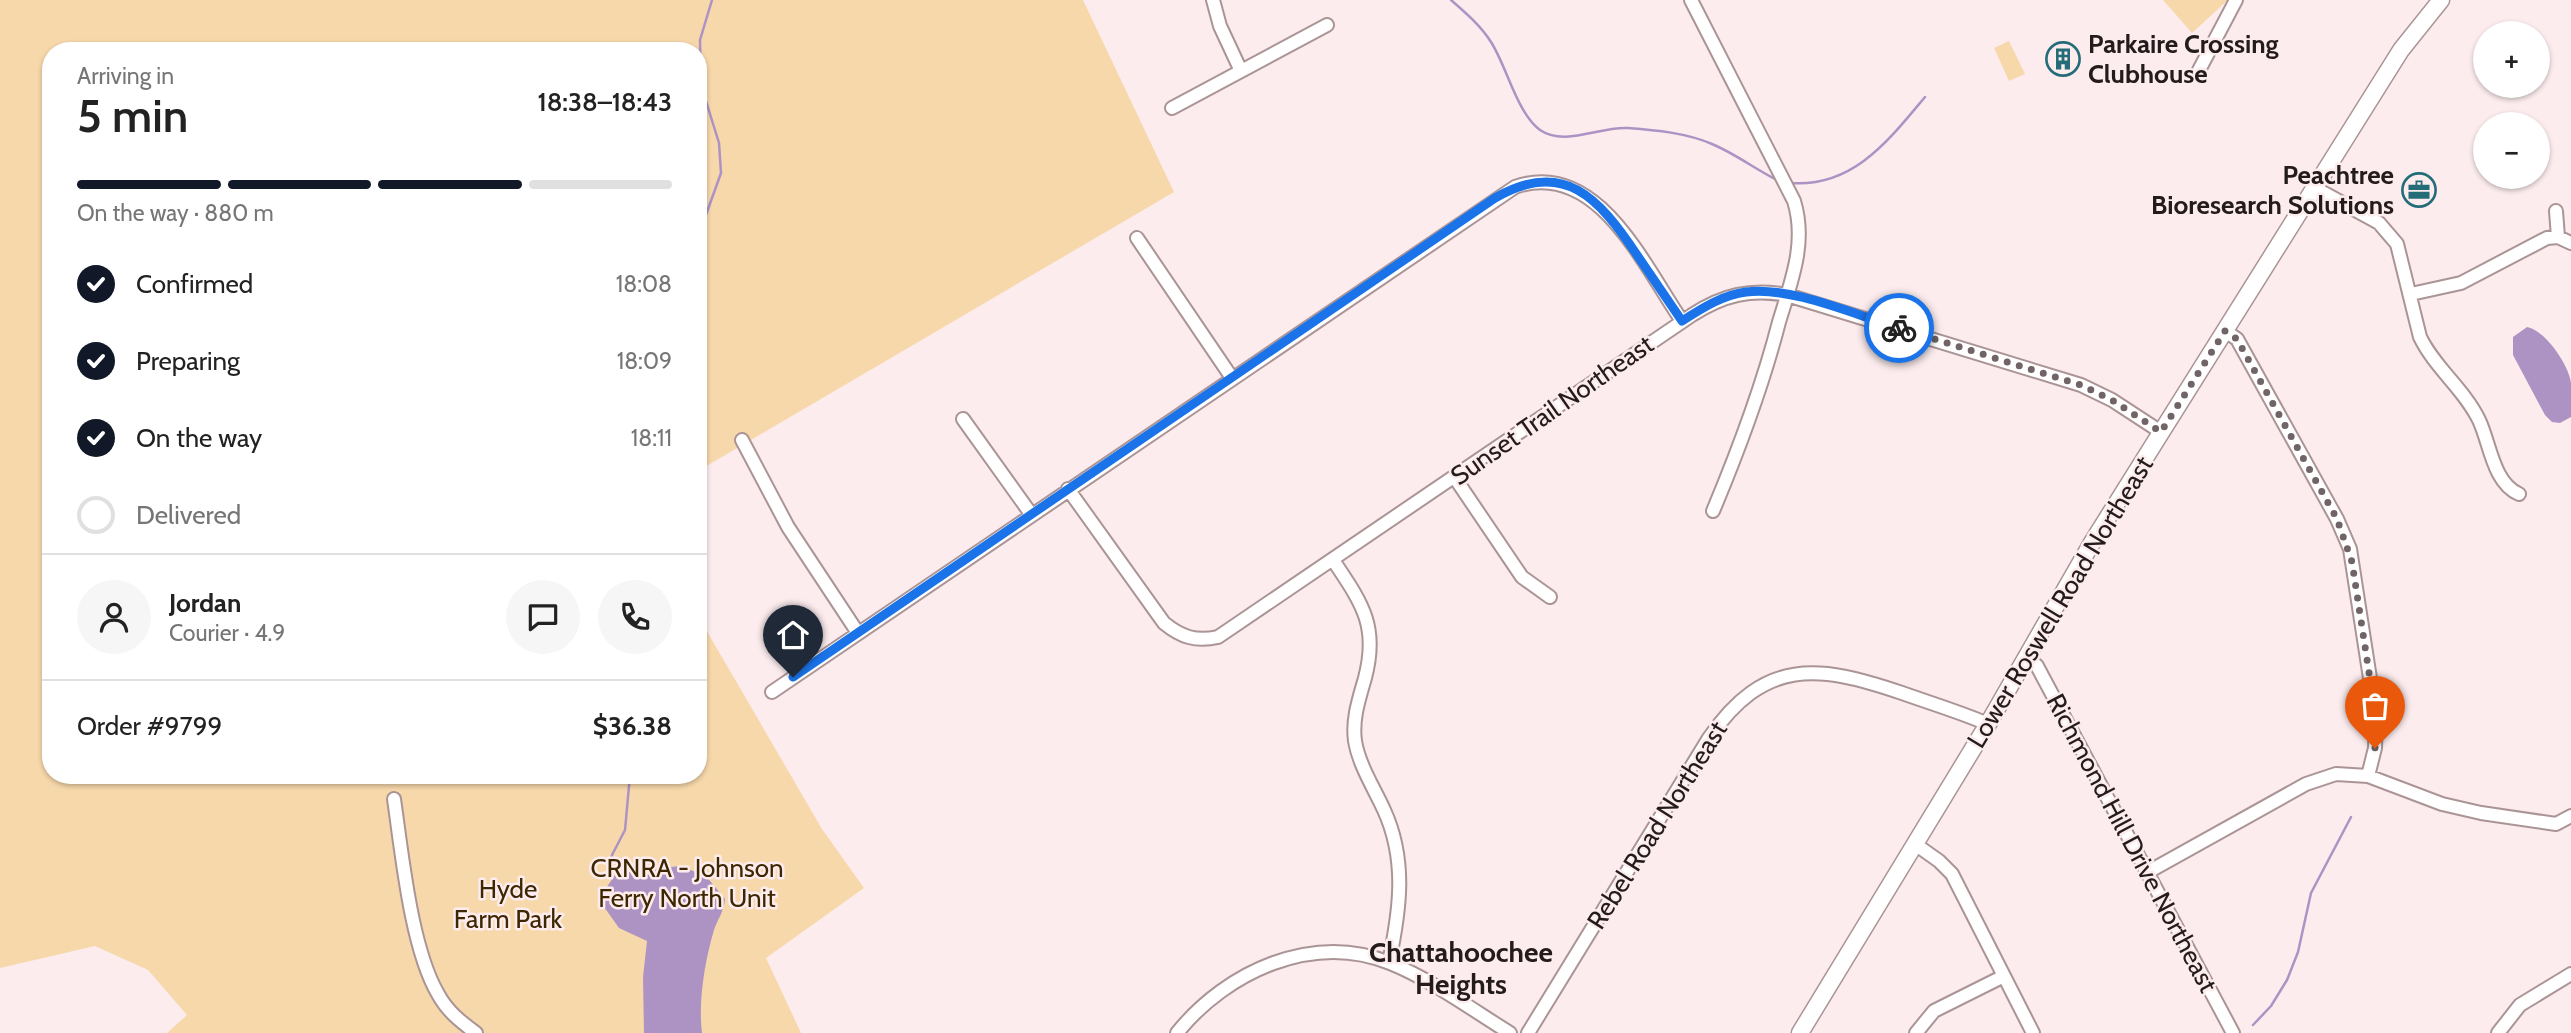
<!DOCTYPE html>
<meta charset="utf-8">
<style>
:root{--surface:#fff;--page:#f6f6f6;--text:#222;--muted:#767676;--line:#e0e0e0;--accent:#111827}
body{margin:0;font-family:Cabin,sans-serif;background:var(--page);color:var(--text);height:100vh;display:flex;flex-direction:column;font-size:26px;white-space:nowrap}
*{box-sizing:border-box;margin:0}
p{font-size:23px;color:var(--muted)}
.icon{flex:none;width:38px;height:38px;fill:none;stroke:currentColor;stroke-width:2;stroke-linecap:round;stroke-linejoin:round}
.map{position:relative;flex:1;overflow:hidden}
.details{position:absolute;left:42px;top:42px;width:665px;height:742px;display:flex;flex-direction:column;background:var(--surface);border-radius:28px;box-shadow:0 2px 5px #0004}
.details>*{flex:none}
.controls{position:absolute;left:2473px;top:21px;display:grid;gap:14px}
.controls a{display:grid;place-items:center;width:77px;height:77px;border-radius:50%;background:var(--surface);box-shadow:0 2px 5px #0004;font-size:35px}
.pin{position:absolute;display:grid;place-items:center;width:60px;height:60px;color:#fff;margin:-72px -30px;border-radius:50% 50% 50% 0;rotate:-45deg;box-shadow:0 0 7px #0007}
.pin .icon{rotate:45deg}
.courier{position:absolute;display:grid;place-items:center;width:70px;height:70px;margin:-35px;border:5px solid #1a73e8;border-radius:50%;background:#fff;color:#222;box-shadow:0 2px 9px #0007}
.overview em{font-style:normal;font-weight:600}
.overview div{display:flex;flex-direction:column-reverse}
.overview{display:flex;align-items:center;justify-content:space-between;height:119px;padding:0 35px}
h1{font-size:46px;font-weight:600;line-height:52px}
.bar{display:grid;grid-template-columns:repeat(4,1fr);gap:10px 7px;align-content:center;height:84px;padding:0 35px}
.bar i{height:9px;border-radius:5px;background:var(--line)}
.bar .current{background:var(--accent)}
.bar p{grid-column:span 4}
.line{display:flex;align-items:center;gap:18px;padding:0 35px;border-top:2px solid var(--line)}
.line div{flex:1}
.round{display:grid;place-items:center;flex:none;width:74px;height:74px;border-radius:37px;background:var(--page)}
ol{padding:0 35px;list-style:none}
li{display:flex;align-items:center;gap:21px;height:77px}
li p{margin-inline-start:auto}
li .icon{padding:7px;border-radius:50%;background:var(--accent);color:#fff;stroke-width:4}
li:last-child{color:var(--muted)}
li i{width:38px;height:38px;border:4px solid var(--line);border-radius:50%}
.map>svg:first-child{display:block}
</style>
<div class="map">
<svg width="2571" height="1033" viewBox="0 0 2571 1033">
<rect width="100%" height="100%" fill="#fcecee"/>
<!-- green -->
<path fill="#f7d8ab" d="M0,0H1083L1174,192L698,471V51H51V775H698V616L822,829L864,888L766,958L801,1033H167L187,1015L148,970L95,946L0,968Z
M2163,0H2228L2192,33Z
M2009,41L2025,74L2009,81L1994,48Z"/>
<!-- water -->
<path fill="#ad93c4" d="M2527,327C2545,330 2569,365 2571,383C2571,394 2571,406 2571,417L2560,423L2552,422L2545,415L2513,355V337Z
M680,866L706,876L725,899C724,912 718,918 714,930C705,960 698,1001 702,1033H644L643,977L647,941L619,928L602,904L607,887L616,873Z"/>
<g fill="none" stroke-linecap="round" stroke-linejoin="round">
<!-- stream -->
<path stroke="#ad93c4" stroke-width="2.5" d="M1451,0C1466,13 1481,26 1491,42C1507,67 1517,113 1540,130C1565,147 1600,126 1628,128C1655,130 1687,133 1712,144C1734,153 1755,169 1777,180
M1790,183C1853,188 1889,140 1925,97
M698,237L721,173L719,143L701,85L700,40L712,0
M616,873L611,865L612,855L625,830L630,775
M2253,1025L2271,1006L2287,980L2298,952L2311,893L2351,817"/>
<!-- minor casing -->
<g stroke="#ab9495" stroke-width="16">
<path id="minor" d="M1213,0L1220,26L1241,71
M1691,0L1794,201C1807,243 1791,282 1779,322C1762,388 1739,449 1713,511
M2197,74L2236,0
M1172,108L1327,25
M2315,188L2379,223L2397,244L2420,337C2435,368 2464,389 2479,420C2490,443 2493,483 2519,494
M2556,211L2558,237
M1137,238L1232,378
M2411,294L2461,283L2547,238L2558,237L2571,243
M2225,331L2237,339L2337,519L2350,549L2376,717L2375,748L2368,776
M963,419L1031,514
M742,440L788,527L858,633
M1455,478L1522,577L1550,597
M1068,489L1164,623C1181,637 1196,642 1218,637L1692,315C1723,295 1751,288 1787,295L2081,385L2112,400L2161,432
M1333,560C1361,602 1379,625 1365,678C1359,699 1352,719 1355,741C1359,765 1374,788 1384,810C1407,860 1400,910 1389,962
M2026,656L2037,666L2233,1033
M772,692L1515,187C1597,158 1644,266 1682,321
M394,799C402,854 411,948 438,994C447,1011 461,1022 476,1033
M1915,844L1939,861L1952,874L2033,1033
M2148,872L2306,784L2336,774L2368,776L2442,804L2481,813L2556,824L2571,816
M1177,1033C1227,971 1313,932 1390,963C1432,980 1471,1009 1510,1033
M1528,1033L1709,738C1764,658 1818,664 1902,693C1930,703 1960,712 1988,724
M1916,1033L1934,1011L2004,976
M2498,1033L2520,1005L2571,974"/>
</g>
<!-- tertiary casing -->
<g stroke="#ab9495" stroke-width="19">
<path id="tertiary" d="M1800,1033L1988,724L2093,541L2401,50L2441,0"/>
</g>
<!-- minor -->
<use href="#minor" stroke="#fff" stroke-width="12"/>
<!-- tertiary -->
<use href="#tertiary" stroke="#fff" stroke-width="16"/>
</g>
<g fill="none" stroke-linecap="round" stroke-linejoin="round">
<!-- done -->
<path stroke="#706466" stroke-width="7" stroke-dasharray="0 12.6" d="M1899,328L2081,385L2112,400L2161,432L2225,331L2237,339L2337,519L2352,562L2376,718L2375,748"/>
<!-- route -->
<path stroke="#1a73e8" stroke-width="9" d="M793,677L1495,198C1564,158 1599,198 1637,255C1652,277 1667,299 1682,321C1701,309 1722,295 1746,292C1791,286 1855,315 1899,328"/>
</g>
<!-- icons -->
<defs>
<g id="building-ring" transform="scale(1.75)"><circle r="9.5" fill="#fcecee" stroke="#256c79" stroke-width="1.5"/><path d="M-4-6H4V6H1V3H-1V6H-4ZM-2.5-4.3h1.7v1.8h-1.7ZM.8-4.3h1.7v1.8H.8ZM-2.5-1h1.7V.8h-1.7ZM.8-1h1.7V.8H.8Z" fill="#256c79"/></g>
<g id="office-ring" transform="scale(1.75)"><circle r="9.5" fill="#fcecee" stroke="#256c79" stroke-width="1.5"/><path d="M-6-3h4V-5.5h4V-3h4V5H-6ZM-1-4.5V-3h2v-1.5ZM-6 0V1H6V0Z" fill="#256c79"/></g>
</defs>
<g fill-rule="evenodd">
<use href="#building-ring" x="2063" y="59"/>
<use href="#office-ring" x="2419" y="190"/>
</g>
<g text-anchor="middle" dominant-baseline="central" stroke-width="5" stroke-linejoin="round" paint-order="stroke">
<!-- poi labels -->
<g font-size="26" font-weight="bold" fill="#241b1c" stroke="#fcecee" text-anchor="start">
<text x="2088" y="44">Parkaire Crossing<tspan x="2088" dy="30">Clubhouse</tspan></text>
<text x="2394" y="175" text-anchor="end">Peachtree<tspan x="2394" dy="30">Bioresearch Solutions</tspan></text>
</g>
<!-- street labels -->
<g font-size="26" fill="#241b1c" stroke="#fcecee">
<text transform="translate(1552 410) rotate(-35)">Sunset Trail Northeast</text>
<text transform="translate(2060 602) rotate(-59)">Lower Roswell Road Northeast</text>
<text transform="translate(1657 825) rotate(-58)">Rebel Road Northeast</text>
<text transform="translate(2132 843) rotate(62)">Richmond Hill Drive Northeast</text>
</g>
<!-- park labels -->
<g font-size="26" fill="#3e2700" stroke="#fcecee">
<text x="687" y="868">CRNRA - Johnson<tspan x="687" dy="30">Ferry North Unit</tspan></text>
<text x="508" y="889">Hyde<tspan x="508" dy="30">Farm Park</tspan></text>
</g>
<!-- neighbourhood labels -->
<g font-size="28" font-weight="bold" fill="#241b1c" stroke="#fcecee">
<text x="1461" y="952">Chattahoochee<tspan x="1461" dy="32">Heights</tspan></text>
</g>
</g>
</svg>
<div class="controls">
<a>+</a>
<a>−</a>
</div>
<div class="pin" style="left:2375px;top:748px;background:#ea580c"><svg class="icon" aria-label="bag" viewBox="0 0 24 24"><path d="M5 8h14l-1 12H6zM9 8a3 3 0 0 1 6 0"/></svg></div>
<div class="pin" style="left:793px;top:677px;background:#1f2937"><svg class="icon" aria-label="home" viewBox="0 0 24 24"><path d="M3 11l9-7 9 7M6 9v11h12V9"/></svg></div>
<div class="courier" style="left:1899px;top:328px"><svg class="icon" aria-label="bike" viewBox="0 0 24 24"><circle cx="6" cy="16" r="4"/><circle cx="18" cy="16" r="4"/><path d="M6 16l4-8h5l3 8M10 8l3 8H6M13 5h3"/></svg></div>
<section class="details">
<div class="overview"><div><h1>5 min</h1><p>Arriving in</p></div><em>18:38–18:43</em></div>
<div class="bar"><i class="current"></i><i class="current"></i><i class="current"></i><i></i><p>On the way · 880 m</p></div>
<ol>
<li><svg class="icon" aria-label="check" viewBox="0 0 24 24"><path d="M5 12l5 5 9-10"/></svg>Confirmed<p>18:08</p></li>
<li><svg class="icon" aria-label="check" viewBox="0 0 24 24"><path d="M5 12l5 5 9-10"/></svg>Preparing<p>18:09</p></li>
<li><svg class="icon" aria-label="check" viewBox="0 0 24 24"><path d="M5 12l5 5 9-10"/></svg>On the way<p>18:11</p></li>
<li><i></i>Delivered</li>
</ol>
<div class="line" style="height:126px"><a class="round"><svg class="icon" aria-label="person" viewBox="0 0 24 24"><circle cx="12" cy="8" r="4"/><path d="M4 21q1-7 8-7t8 7"/></svg></a><div><b>Jordan</b><p>Courier · 4.9</p></div><a class="round"><svg class="icon" aria-label="chat" viewBox="0 0 24 24"><path d="M4 5h16v11H9l-5 4z"/></svg></a><a class="round"><svg class="icon" aria-label="phone" viewBox="0 0 24 24"><path d="M5 4h4l2 5-3 2q2 4 5 5l2-3 5 2v4C11 20 4 13 5 4z"/></svg></a></div>
<div class="line" style="height:91px"><div>Order #9799</div><b>$36.38</b></div>
</section>
</div>
